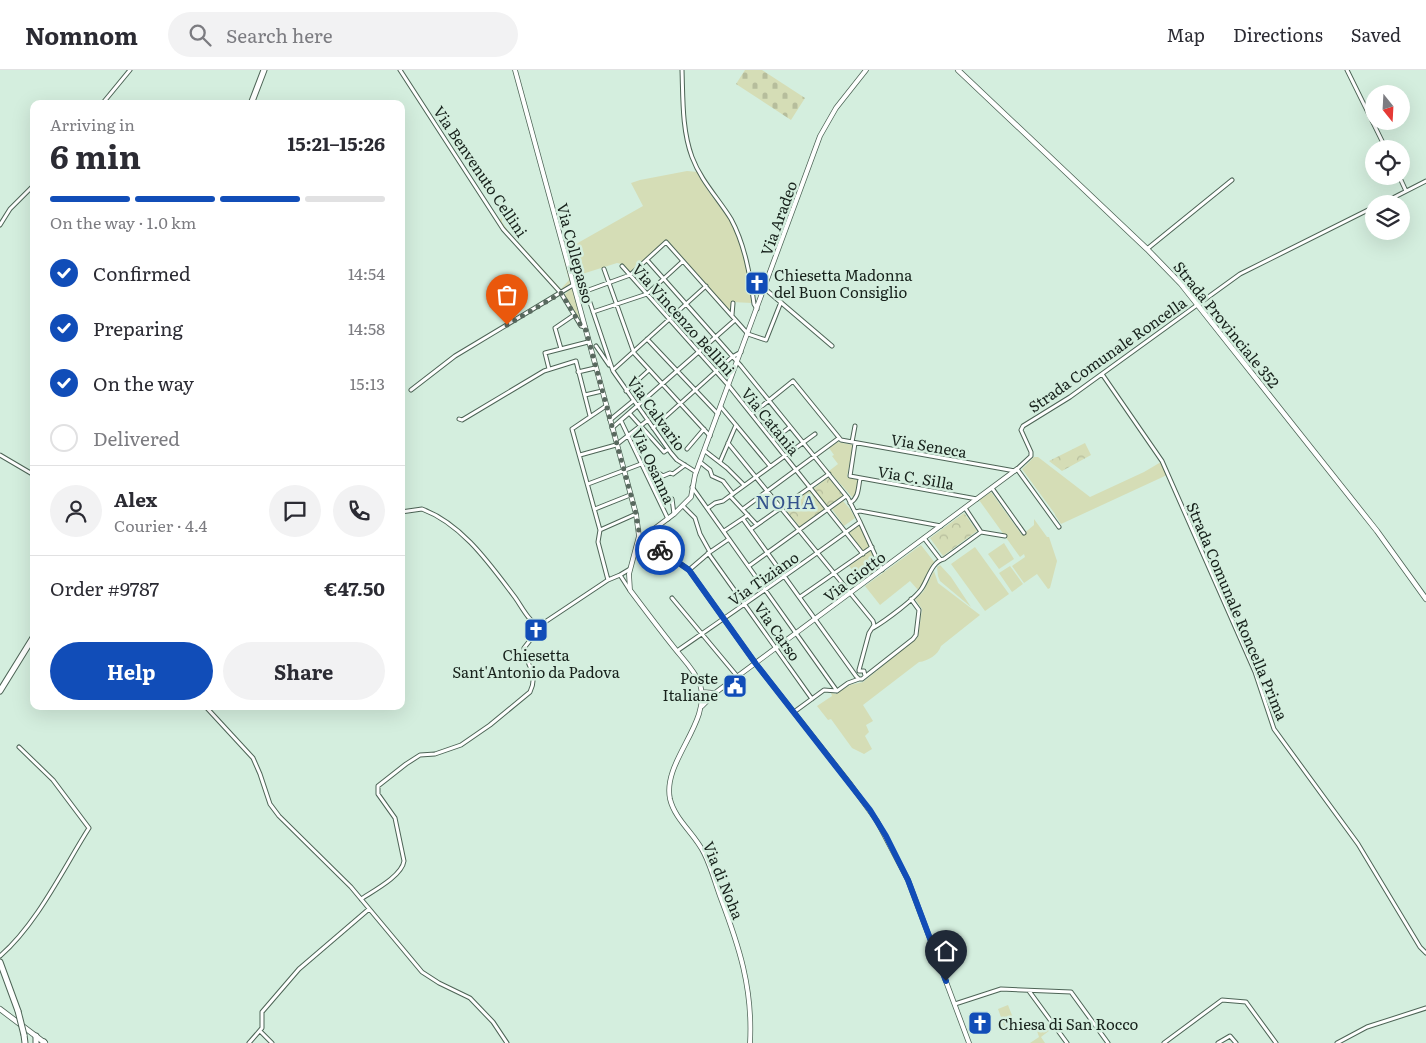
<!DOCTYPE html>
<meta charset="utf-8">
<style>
:root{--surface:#fff;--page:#f2f2f3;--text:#2b2b33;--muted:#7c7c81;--line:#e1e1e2;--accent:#114db8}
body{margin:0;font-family:Literata,serif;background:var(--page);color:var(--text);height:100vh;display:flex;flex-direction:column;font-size:19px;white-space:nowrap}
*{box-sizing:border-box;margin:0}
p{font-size:16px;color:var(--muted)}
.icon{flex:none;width:28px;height:28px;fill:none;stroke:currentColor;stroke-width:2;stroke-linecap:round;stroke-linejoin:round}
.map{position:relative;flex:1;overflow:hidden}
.drawer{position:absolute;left:30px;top:30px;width:375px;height:610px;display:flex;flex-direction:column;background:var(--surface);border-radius:10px;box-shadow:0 5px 20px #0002}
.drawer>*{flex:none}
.needle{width:32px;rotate:162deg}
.buttons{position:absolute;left:1365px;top:15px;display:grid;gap:10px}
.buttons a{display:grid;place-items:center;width:45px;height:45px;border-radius:50%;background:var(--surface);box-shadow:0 5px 20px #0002;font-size:25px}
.pin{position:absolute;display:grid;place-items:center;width:42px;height:42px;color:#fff;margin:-51px -21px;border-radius:50% 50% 50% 0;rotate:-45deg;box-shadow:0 0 5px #0007}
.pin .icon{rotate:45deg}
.courier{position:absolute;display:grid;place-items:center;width:50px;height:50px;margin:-25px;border:4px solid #114db8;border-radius:50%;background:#fff;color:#222;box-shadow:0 1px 6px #0007}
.head em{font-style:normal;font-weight:700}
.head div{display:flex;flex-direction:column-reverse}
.head{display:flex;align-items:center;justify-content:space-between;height:85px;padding:0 20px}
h1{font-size:32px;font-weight:700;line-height:38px}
.bar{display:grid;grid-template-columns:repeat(4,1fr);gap:8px 5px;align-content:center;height:60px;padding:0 20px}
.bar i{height:6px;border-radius:4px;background:var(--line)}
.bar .selected{background:var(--accent)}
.bar p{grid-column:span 4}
.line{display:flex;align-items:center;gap:12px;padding:0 20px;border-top:1px solid var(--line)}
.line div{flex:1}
.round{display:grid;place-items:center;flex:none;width:52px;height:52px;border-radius:26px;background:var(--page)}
ol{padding:0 20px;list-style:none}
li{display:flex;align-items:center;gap:15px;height:55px}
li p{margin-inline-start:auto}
li .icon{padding:5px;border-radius:50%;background:var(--accent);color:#fff;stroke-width:4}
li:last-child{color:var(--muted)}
li i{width:28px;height:28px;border:2px solid var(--line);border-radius:50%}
.primary-button{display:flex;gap:10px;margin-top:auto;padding:10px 20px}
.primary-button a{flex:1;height:58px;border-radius:30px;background:var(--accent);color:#fff;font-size:20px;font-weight:700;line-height:58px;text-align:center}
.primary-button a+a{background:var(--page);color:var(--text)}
header{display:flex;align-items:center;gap:30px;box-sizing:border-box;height:70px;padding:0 25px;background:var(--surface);border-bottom:1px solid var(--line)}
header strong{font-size:24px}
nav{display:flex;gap:28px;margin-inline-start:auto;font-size:18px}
.search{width:350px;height:45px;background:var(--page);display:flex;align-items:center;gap:12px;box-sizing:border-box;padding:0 18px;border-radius:28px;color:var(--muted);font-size:19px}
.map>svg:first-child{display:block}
</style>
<header>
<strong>Nomnom</strong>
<div class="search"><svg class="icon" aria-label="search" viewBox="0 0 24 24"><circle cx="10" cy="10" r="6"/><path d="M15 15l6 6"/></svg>Search here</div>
<nav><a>Map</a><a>Directions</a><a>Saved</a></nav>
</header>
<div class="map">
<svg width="1426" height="973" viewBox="0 0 1426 973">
<defs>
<pattern id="cemetery-stones" width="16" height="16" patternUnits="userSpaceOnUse" patternTransform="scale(1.25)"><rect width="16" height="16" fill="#d5ddb6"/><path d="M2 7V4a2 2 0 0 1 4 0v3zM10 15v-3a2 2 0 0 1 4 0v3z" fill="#b6bd9c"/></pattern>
<pattern id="park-crowns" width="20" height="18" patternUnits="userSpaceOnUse" patternTransform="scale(1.25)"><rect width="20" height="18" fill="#d5ddb6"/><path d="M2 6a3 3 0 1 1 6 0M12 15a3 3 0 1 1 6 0" fill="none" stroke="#b6bd9c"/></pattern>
</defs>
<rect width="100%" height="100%" fill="#d4eede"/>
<!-- green -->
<path fill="#d5ddb6" d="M687,101L698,102C702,107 704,113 707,119C714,130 723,139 730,151C744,175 749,206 752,233L732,232L729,240L667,170L630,203L622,194L617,193L579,205L581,210L574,213L566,182L577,176L576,174L643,136L631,113L640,110Z
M502,147V152L509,162L561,219L569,210L558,167L571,214L562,220H560L507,162L499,151Z
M571,218L573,219L580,249L564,225Z
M838,372L853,375L847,407L858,410L855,425L852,427L829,401L838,394L832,386L834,385L829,378Z
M1034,387H1038L1090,427L1144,402L1161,392L1167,405L1061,454L1055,445V444L1022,399Z
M991,422L1022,465L1034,455V449L1047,467H1049L1057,491L1050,518L1048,519L1037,504L1024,513L1012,496L1025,487L1024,484L1020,487L979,430Z
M843,431L850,439L855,448L844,456L832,439Z
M859,455L870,476L863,481L849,463Z
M1004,473L1014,489L999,499L988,484Z
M921,475L935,493L920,519L918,520L910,511L880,535L865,516Z
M975,477L1009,524L985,541L951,494Z
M871,480L878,499L863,512L849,496Z
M940,495L951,507L971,537L940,511L938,506L937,497Z
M1010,496L1023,514L1012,522L999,503Z
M934,501L938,513L980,545L941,576C938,585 928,591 919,592L863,635L873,651L866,655L869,662L865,666L872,679L864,684L852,678L831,649L828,650L817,636L832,626L831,623L836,624L850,615L863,612L918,567L922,539L915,529L923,522Z
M1008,935L1015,953L1005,958L998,939Z
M1050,952L1054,957L1041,967L1045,973H1030L1039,967L1037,961Z"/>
<!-- cemetery -->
<path fill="url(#cemetery-stones)" d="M745,0H762L805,28L791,50L736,14Z"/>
<!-- park -->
<path fill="url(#park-crowns)" d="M1085,373L1091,385L1062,401L1049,391Z
M829,407L844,426L828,437L813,419Z
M810,420L825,439L800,457L785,439Z
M964,443L977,461L943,486L930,468Z"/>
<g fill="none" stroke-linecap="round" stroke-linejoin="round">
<!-- minor casing -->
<g stroke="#4d6456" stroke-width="5">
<path id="minor" d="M400,0L503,159L561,223L581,256L585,257
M682,0C683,29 682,60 692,87C701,111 718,128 731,149C745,175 750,205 754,234L757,239
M1347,0L1386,79
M102,34L130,0
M1399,106L1406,121
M1381,134L1426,111
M0,155L10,139L34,115
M1147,179L1232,110
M647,190L741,296L848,428L860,452L882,500
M622,196L729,316L863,484
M604,199L634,283L710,366
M581,206L613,301L671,383L677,390L696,402
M764,218L832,276
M586,221L630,205L666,172L748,264L766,270L781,232
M593,242L647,224L683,191
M732,245L733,233
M647,269L718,344
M596,276L609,295
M561,279L555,258L574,245
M549,299L545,283L588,272
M613,300L706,216
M578,302L595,298
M1102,304L1162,391L1255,602L1274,659L1358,774L1420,877L1426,883
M411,320L455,286L573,215
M626,321L649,300
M585,325L602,321
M606,336L572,359L600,460L598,472L608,510
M721,337L770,396
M630,344L664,382L668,379
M752,344L793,311L841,370L1015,401
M459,349L462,350L544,301L576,291L590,346
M610,350L633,331
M621,351L668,449
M612,358L735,250
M653,358L732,287L741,282
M773,370L790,357
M852,372L855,356
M728,373L873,551L874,555L869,563L859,600
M855,373L850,406L977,429
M687,379L704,359
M705,381L727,398L744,415
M0,385L34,405
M580,385L616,375L648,350
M700,392L710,400L712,406L723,411L733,424
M720,392L736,355
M656,401L663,406L670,403L673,404L685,395
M588,414L641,394
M692,417L837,621
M992,418L1024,463
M730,426L757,455
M672,429L674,444
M850,433C859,428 858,418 860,409
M683,436L695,448L700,464L710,482
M708,438L715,433L723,431L815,364
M595,439L630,425
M743,439L839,368
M401,442L422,439C462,454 489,493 514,526C521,535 528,551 539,556L608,510L620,505L630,499
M855,442L860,441L941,456
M743,449L856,606
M1059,457L1017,399L1031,386V382L1021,360L1023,356L1070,327L1240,204L1374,137
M751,459L829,404
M600,460L636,444
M724,461L748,445
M981,462L1005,466
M924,468L940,489
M708,483L812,629
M749,496L846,426
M689,500L710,482L729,469
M620,505L629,519
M800,527L872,477
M672,528L737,606
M873,558C885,551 915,529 922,518C928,509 932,491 944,489L981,462L965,438
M677,581C739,538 800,496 860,452
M859,601H864L865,606
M856,606L859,609H862L913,569L916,565L919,540L911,529
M205,636L253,688L260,704L270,734L279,746L351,817L422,902L439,913L470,928L493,952L507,973
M794,642L824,620L837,621L848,613L859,609
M361,829C373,821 402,806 404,791L395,748L378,724V716L406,694L420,685L435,684L461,675L490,655L530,622C539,604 526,595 524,578L538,560L539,556
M0,886C37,854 63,799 89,758L53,710L19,677
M1029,921L1067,973
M955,934L1001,919L1071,922L1108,973
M260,961L272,973
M249,973L262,958V942L299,899L369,839
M1164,973L1222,930L1246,932L1276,973
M1218,973L1230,966L1236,973
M1337,973L1367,957L1426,938"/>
</g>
<!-- tertiary casing -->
<g stroke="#4d6456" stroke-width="5.5">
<path id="tertiary" d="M515,0L636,444L639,466L629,504L630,520C645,540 660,560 676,580C684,590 695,601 700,614C712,653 662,691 670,729C675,750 695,764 704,783C711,797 715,812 720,826C739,876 753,918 750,973
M646,465L674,444L691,427L695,405L820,66L836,38L866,0
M646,469L689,500L756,594L851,715L877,751L908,810L969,973
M636,481L644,470
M702,622L715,623
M702,636L715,623L1017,399"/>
</g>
<!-- secondary casing -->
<g stroke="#4d6456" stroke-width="6">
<path id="secondary" d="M958,0L1147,179L1181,214L1377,461L1426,529
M0,939L45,973"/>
</g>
<!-- primary casing -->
<g stroke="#4d6456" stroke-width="7">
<path id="primary" d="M251,34L264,0
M0,621L34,566
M0,892L18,941
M24,965L25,973
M36,966V973
M43,973L44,972"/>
</g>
<!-- minor -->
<use href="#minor" stroke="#fff" stroke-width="3"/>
<!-- tertiary -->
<use href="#tertiary" stroke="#fff" stroke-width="4"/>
<!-- secondary -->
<use href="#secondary" stroke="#fff" stroke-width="4.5"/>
<!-- primary -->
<use href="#primary" stroke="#fff" stroke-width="5"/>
<!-- primary-bridge casing -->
<g stroke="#4d6456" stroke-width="7" stroke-linecap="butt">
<path id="primary-bridge" d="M18,941L24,965"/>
</g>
<!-- primary-bridge -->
<use href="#primary-bridge" stroke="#fff" stroke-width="5"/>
</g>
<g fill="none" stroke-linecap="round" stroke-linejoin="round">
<!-- done -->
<path stroke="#59695f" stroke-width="5" stroke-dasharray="0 9" d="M507,255L561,223L580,254L585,257L636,444L640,468L643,470L646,469L660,480"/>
<!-- route -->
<path stroke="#114db8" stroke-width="6" d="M660,480L689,500L756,594L870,740L886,766L908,810L946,911"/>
</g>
<!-- icons -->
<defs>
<g id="church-square" transform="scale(1.25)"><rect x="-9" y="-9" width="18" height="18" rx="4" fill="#114db8" stroke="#d4eede"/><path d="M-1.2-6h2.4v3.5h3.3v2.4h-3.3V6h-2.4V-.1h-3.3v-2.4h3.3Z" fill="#fff"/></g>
<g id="civic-square" transform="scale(1.25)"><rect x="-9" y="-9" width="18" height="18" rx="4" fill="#114db8" stroke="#d4eede"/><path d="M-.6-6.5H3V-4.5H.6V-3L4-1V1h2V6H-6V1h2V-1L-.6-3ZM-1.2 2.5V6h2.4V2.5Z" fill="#fff"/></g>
</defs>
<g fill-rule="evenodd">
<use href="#church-square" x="757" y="213"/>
<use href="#church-square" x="536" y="560"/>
<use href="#civic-square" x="735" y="616"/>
<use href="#church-square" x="980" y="953"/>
</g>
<g text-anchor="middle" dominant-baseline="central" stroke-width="5" stroke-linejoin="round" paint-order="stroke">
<!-- street labels -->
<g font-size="15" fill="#17211b" stroke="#d4eede">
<text transform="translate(481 101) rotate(56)">Via Benvenuto Cellini</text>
<text transform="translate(778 148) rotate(-70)">Via Aradeo</text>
<text transform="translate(576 183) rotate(75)">Via Collepasso</text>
<text transform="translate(684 249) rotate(48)">Via Vincenzo Bellini</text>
<text transform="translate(1227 254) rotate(51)">Strada Provinciale 352</text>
<text transform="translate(1107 284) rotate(-35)">Strada Comunale Roncella</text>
<text transform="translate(657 343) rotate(54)">Via Calvario</text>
<text transform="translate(771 351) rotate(51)">Via Catania</text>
<text transform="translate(929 375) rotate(10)">Via Seneca</text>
<text transform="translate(654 396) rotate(65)">Via Osanna</text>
<text transform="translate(916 407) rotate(10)">Via C. Silla</text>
<text transform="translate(854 506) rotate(-37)">Via Giotto</text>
<text transform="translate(763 508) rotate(-35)">Via Tiziano</text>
<text transform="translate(1238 541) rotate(67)">Strada Comunale Roncella Prima</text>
<text transform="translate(778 561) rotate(55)">Via Carso</text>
<text transform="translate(724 810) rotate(68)">Via di Noha</text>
</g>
<!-- poi labels -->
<g font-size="15" fill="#17211b" stroke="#d4eede" text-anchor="start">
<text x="774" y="204">Chiesetta Madonna<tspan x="774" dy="17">del Buon Consiglio</tspan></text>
<text x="536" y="584" text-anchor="middle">Chiesetta<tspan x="536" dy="17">Sant'Antonio da Padova</tspan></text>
<text x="718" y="607" text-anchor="end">Poste<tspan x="718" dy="17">Italiane</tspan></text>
<text x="998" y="953">Chiesa di San Rocco</text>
</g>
<!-- quarter labels -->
<g font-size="18" letter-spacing="1" fill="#33528b" stroke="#d4eede">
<text x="786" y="431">NOHA</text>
</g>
</g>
</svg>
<div class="buttons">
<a><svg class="needle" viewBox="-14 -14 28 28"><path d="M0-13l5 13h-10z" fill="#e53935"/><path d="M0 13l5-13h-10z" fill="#7c7c81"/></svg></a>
<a><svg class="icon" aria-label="locate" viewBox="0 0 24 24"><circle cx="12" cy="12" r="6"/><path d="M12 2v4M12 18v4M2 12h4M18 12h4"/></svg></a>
<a><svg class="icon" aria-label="layers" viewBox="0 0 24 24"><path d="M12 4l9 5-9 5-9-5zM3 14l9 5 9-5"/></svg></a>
</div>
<div class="pin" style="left:507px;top:255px;background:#ea580c"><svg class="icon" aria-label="bag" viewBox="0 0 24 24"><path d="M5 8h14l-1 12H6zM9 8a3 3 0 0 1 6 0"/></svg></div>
<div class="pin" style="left:946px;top:911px;background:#1f2937"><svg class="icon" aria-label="home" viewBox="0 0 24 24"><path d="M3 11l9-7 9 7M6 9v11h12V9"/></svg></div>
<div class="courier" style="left:660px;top:480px"><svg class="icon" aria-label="bike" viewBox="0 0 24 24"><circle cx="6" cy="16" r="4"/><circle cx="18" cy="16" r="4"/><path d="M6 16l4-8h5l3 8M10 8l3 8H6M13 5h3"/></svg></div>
<section class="drawer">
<div class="head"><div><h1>6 min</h1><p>Arriving in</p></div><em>15:21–15:26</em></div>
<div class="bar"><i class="selected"></i><i class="selected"></i><i class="selected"></i><i></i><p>On the way · 1.0 km</p></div>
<ol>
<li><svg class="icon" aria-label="check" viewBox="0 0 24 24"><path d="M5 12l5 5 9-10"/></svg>Confirmed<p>14:54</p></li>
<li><svg class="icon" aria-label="check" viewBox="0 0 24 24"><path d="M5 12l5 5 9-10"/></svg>Preparing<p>14:58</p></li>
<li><svg class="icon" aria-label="check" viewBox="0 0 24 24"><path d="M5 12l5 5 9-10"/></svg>On the way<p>15:13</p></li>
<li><i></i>Delivered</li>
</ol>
<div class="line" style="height:90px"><a class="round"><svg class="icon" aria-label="person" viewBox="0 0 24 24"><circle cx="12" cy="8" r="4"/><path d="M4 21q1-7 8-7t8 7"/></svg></a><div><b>Alex</b><p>Courier · 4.4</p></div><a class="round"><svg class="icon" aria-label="chat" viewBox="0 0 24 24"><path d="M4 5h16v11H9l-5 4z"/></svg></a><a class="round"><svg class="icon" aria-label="phone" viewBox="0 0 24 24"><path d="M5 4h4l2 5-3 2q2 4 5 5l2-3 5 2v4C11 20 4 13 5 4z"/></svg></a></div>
<div class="line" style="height:65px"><div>Order #9787</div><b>€47.50</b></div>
<div class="primary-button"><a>Help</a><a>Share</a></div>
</section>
</div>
